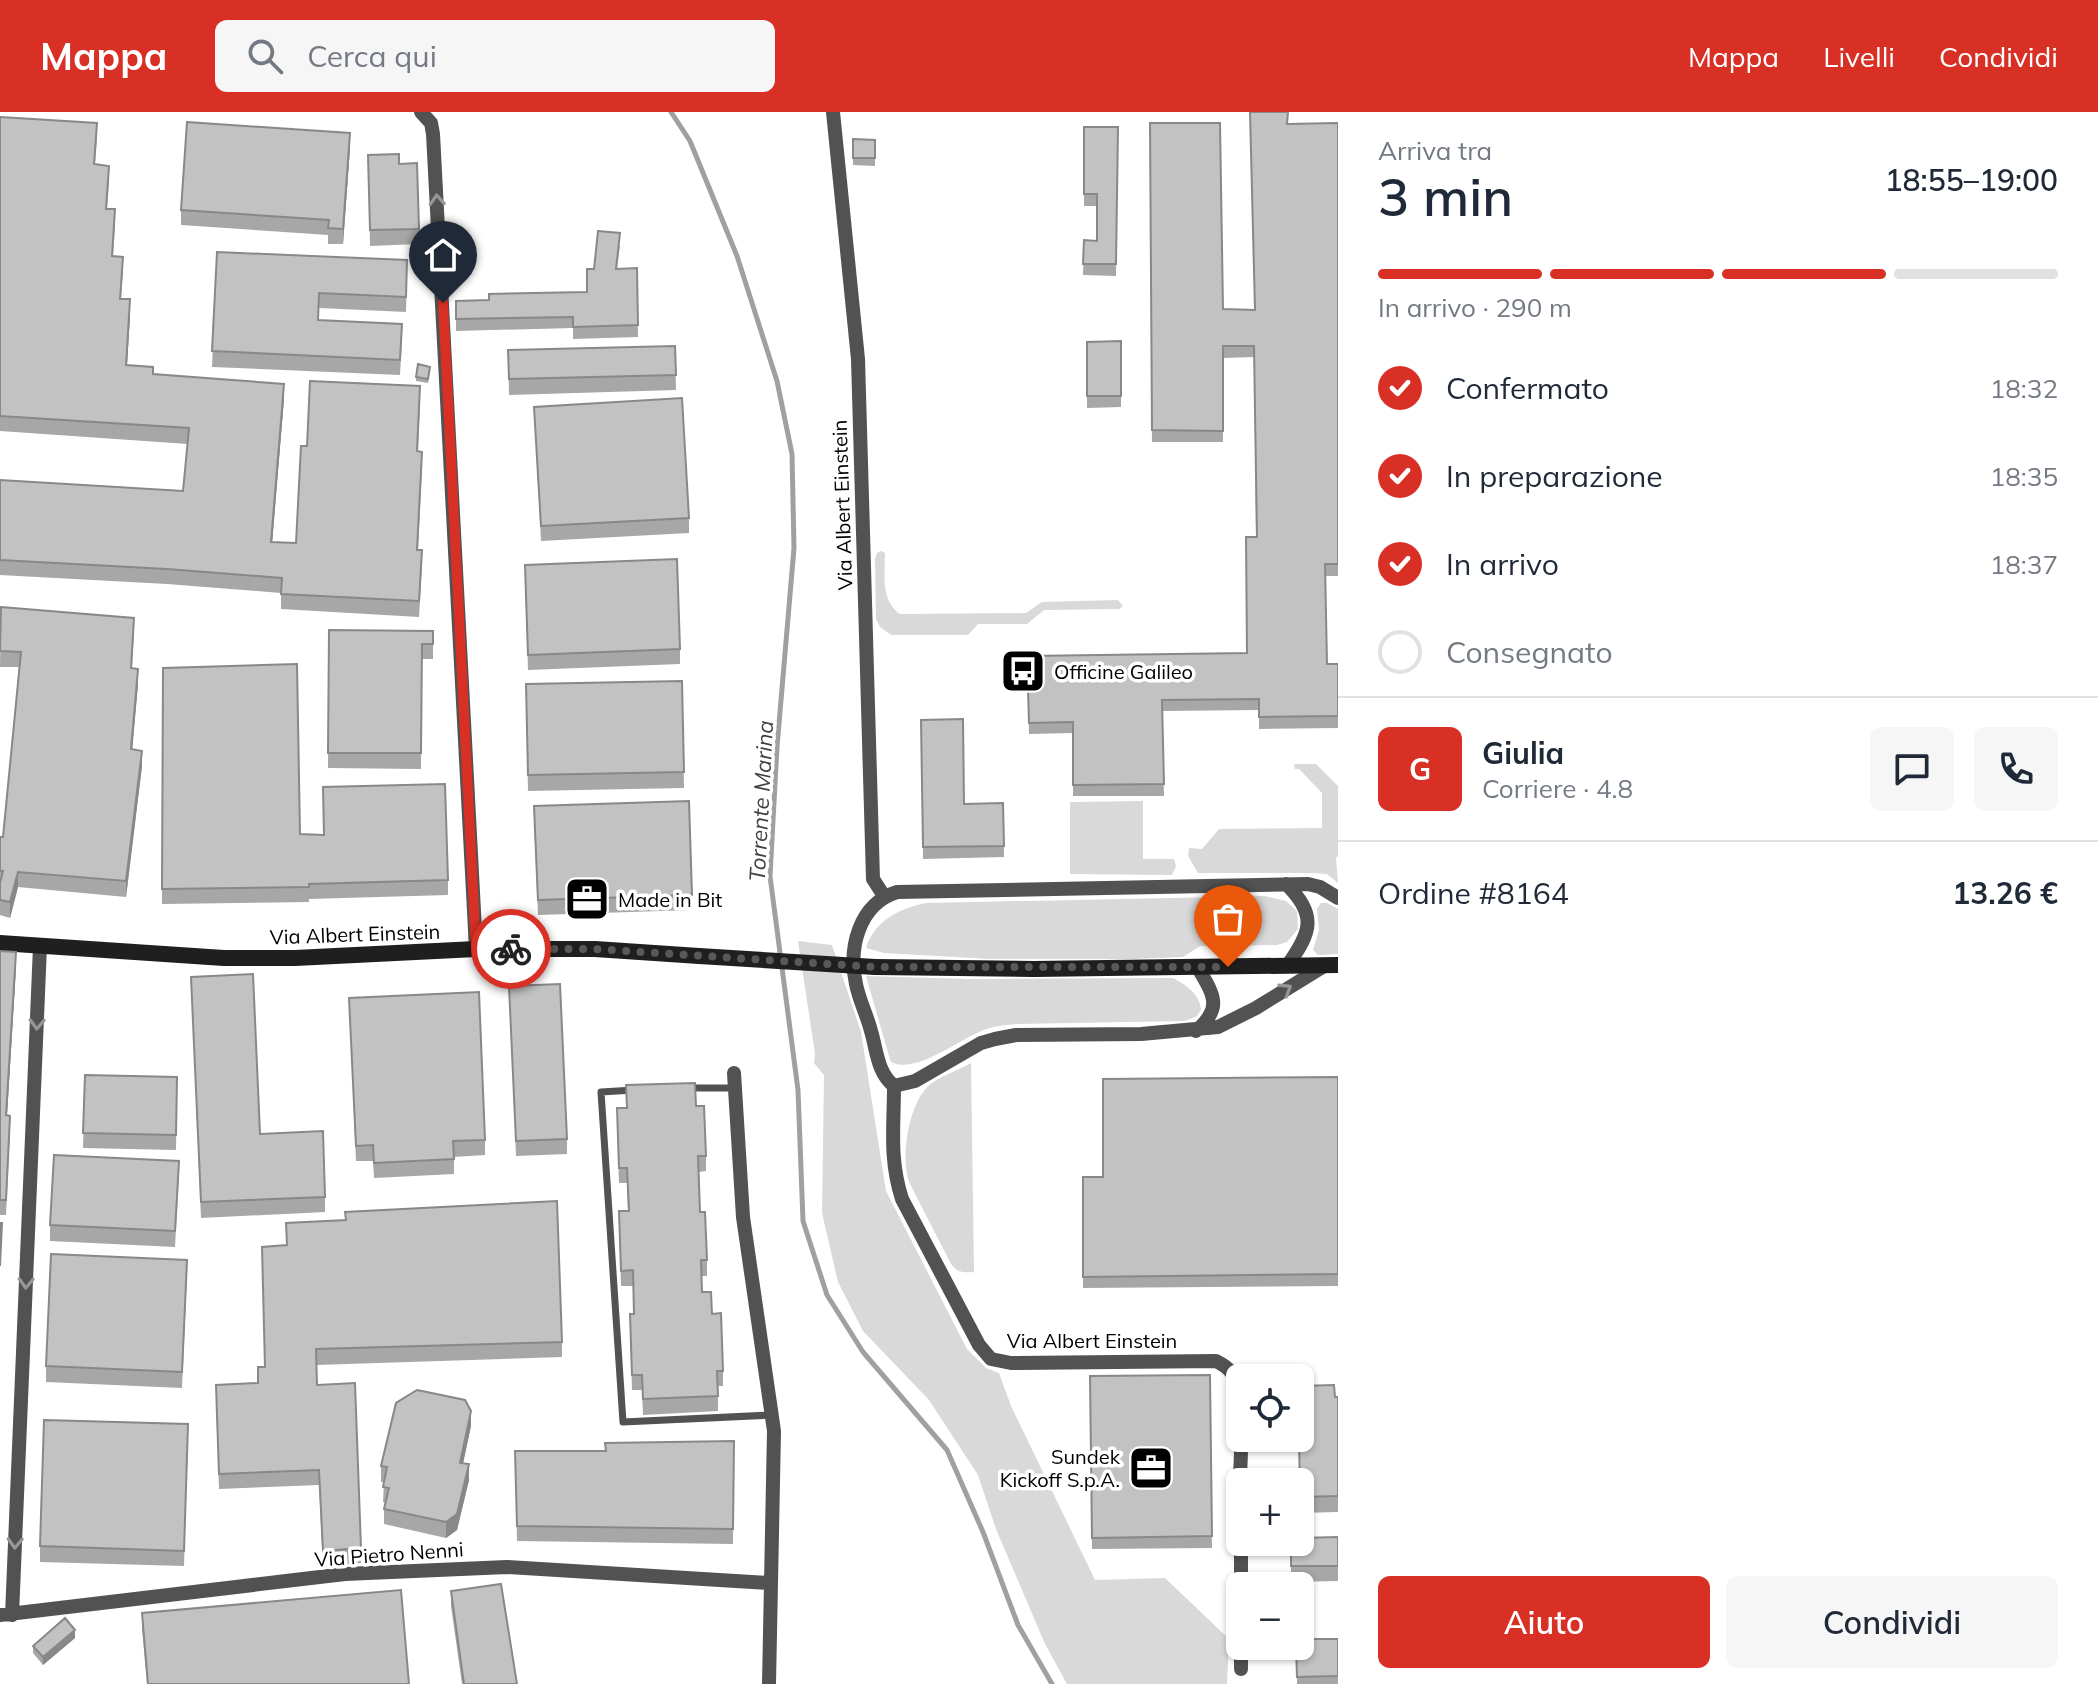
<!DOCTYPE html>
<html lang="it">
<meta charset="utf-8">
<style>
:root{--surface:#fff;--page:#f6f6f7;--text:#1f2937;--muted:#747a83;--line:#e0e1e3;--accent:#d93025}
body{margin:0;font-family:Mulish,sans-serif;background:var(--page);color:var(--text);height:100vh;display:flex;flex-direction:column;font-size:30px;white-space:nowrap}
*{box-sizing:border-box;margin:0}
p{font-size:26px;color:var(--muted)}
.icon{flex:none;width:44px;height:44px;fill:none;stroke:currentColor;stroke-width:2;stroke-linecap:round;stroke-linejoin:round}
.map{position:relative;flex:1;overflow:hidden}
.details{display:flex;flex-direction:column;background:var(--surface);width:760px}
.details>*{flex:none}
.tools{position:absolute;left:1226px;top:1252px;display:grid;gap:16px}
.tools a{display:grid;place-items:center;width:88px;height:88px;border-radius:12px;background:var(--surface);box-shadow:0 2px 6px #0004;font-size:40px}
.pin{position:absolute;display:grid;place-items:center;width:68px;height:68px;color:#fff;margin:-82px -34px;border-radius:50% 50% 50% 0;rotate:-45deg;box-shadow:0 0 8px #0007}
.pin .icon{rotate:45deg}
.courier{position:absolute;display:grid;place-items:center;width:80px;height:80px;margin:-40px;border:6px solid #d93025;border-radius:50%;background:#fff;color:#222;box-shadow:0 2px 10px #0007}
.head em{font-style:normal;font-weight:600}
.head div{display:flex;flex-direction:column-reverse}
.head{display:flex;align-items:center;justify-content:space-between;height:136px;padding:0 40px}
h1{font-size:52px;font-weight:600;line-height:60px}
.bar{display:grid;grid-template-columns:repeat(4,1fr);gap:12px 8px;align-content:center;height:96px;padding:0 40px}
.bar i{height:10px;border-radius:6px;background:var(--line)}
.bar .current{background:var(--accent)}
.bar p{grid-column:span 4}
.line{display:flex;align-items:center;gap:20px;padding:0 40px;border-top:2px solid var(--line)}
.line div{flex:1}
.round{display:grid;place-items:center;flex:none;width:84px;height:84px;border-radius:12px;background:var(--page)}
ol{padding:0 40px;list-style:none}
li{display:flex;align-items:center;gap:24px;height:88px}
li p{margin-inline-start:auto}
li .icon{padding:8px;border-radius:50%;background:var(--accent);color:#fff;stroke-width:4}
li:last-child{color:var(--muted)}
li i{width:44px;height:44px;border:4px solid var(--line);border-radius:50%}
.action{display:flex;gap:16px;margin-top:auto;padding:16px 40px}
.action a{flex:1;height:92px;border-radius:12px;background:var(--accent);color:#fff;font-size:32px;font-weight:600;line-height:92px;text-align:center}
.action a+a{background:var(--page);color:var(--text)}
header{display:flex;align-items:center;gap:48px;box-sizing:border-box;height:112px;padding:0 40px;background:var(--accent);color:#fff}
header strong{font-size:38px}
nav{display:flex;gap:44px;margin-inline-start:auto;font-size:28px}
.search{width:560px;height:72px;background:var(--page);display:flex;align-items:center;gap:20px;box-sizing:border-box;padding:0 28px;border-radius:12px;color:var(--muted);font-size:30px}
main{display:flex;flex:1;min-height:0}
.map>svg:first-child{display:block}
</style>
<header>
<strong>Mappa</strong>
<div class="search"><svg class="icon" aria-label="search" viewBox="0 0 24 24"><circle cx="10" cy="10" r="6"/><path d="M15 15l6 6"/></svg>Cerca qui</div>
<nav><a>Mappa</a><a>Livelli</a><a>Condividi</a></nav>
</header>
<main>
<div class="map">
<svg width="1338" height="1572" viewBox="0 0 1338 1572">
<rect width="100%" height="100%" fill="#fff"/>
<!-- green -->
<path fill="#d9d9d9" d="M881,439L885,441C885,462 880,488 900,502L1026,501L1042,490L1118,488L1123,494L1119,497L1044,498L1027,512H978L968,523H891L880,515L876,507L875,447L877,441Z
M1294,652H1316L1338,674V744L1336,746L1338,771L1327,762L1312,761H1198L1188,744L1189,736L1202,737L1219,717L1322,716V681L1299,657H1295Z
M1143,689V747H1174L1176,754L1172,763L1070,762V690Z
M1265,784L1286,789L1297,799L1298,817L1287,830L1277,833L1200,834L1183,845L1134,847H991L884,841L866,836C874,809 900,796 926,791Z
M1321,791H1327L1338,797V842L1318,843L1313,838L1319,818L1317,797Z
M798,829L832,833L861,920L886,1079L967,1237L986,1256L999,1261L1011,1294L1095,1468L1165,1466L1229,1527L1227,1572H1067L1045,1532L996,1417L978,1363L929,1288L863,1219L838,1170L822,1101L824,963L814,951L815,942Z
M866,864L968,867L1173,866C1186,873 1200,882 1201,898L1196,905L1184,909L1016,912C1005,913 994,914 984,918C959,927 916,963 891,950L889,944Z
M971,951L974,1160C961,1161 956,1160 950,1150L909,1070C900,1045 909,987 932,971C943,963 959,958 971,951Z"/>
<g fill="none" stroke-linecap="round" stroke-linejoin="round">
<!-- stream -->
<path stroke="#a0a0a0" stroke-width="5" d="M671,0L690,29L737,144L777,269L792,342L794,436L777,635L770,764L798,978L803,1109L827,1183L863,1240L947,1338L983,1420L1018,1513L1052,1572"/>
<!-- lane -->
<path stroke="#525252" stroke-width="7" d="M687,976H734
M634,978L601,980L623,1310L772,1303"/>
<!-- street -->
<path stroke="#525252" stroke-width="14" d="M421,0L431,11L433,22L476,837
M833,0L858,247L873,767L884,784
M1286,772C1318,803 1311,821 1287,854
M1324,854L1256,896L1218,915L1141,922L1016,923L995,927L981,931L915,969L894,974C877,960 877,939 871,919C867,903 859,888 856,872C848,836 859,792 897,780L1308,772L1320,775L1338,786
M1196,919C1223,896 1214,883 1198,856
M734,961L743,1105L774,1319L769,1572
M894,974C894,1015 889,1047 902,1087L979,1233L991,1247L1011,1251L1216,1249C1222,1252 1227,1255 1231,1260C1247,1282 1240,1343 1240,1370
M1241,1430V1474
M0,1503L345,1462L507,1455L769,1471
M12,1503L40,834
M1241,1534V1557"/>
<!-- secondary -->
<path stroke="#1f1f1f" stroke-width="16" d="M0,831L224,846H295L476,837H595L699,844
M875,855L1034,857L1338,853"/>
<!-- secondary-bridge -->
<path stroke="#1f1f1f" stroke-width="16" d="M699,844L875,855"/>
</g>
<!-- wall -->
<path fill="#a7a7a7" d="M0,5L97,26L95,53L109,69L107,97L115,113L113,144L123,160L121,187L130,203L127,253L153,262L284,287L272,430L296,431L307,334L420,290L418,339L422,355L418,438L422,454L419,505L281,497V481L167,472L0,463V368L183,379L188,332L0,319Z
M1150,11L1223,197L1255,198L1288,12L1338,11V464H1325L1327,552H1338V616L1259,617V598L1162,599L1164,684H1073V621L1029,622L1027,544L1247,541L1256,425L1254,245L1223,246V330H1152Z
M1084,15H1118L1116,164L1083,163L1084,128L1097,129V94H1084Z
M853,27L875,28V54L853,53Z
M350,36L343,132H328V123L181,113V98Z
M368,43L399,52L419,117V132L370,134Z
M620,133L617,157L637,156L638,225L573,227V216L456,219V189L489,188L587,180L594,157Z
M217,140L407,164L406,200L319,196L318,208L402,227L400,263L212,255Z
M1121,229V295L1087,296V230Z
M675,234L676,278L509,283L508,238Z
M430,259L428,271L416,269V265Z
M534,295L689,406V421L541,429Z
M525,469L680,537V552L528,558Z
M1,495L134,521L132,556L138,572L132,637L142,654L126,785L18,775L10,806L0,803V725H3L19,555H0Z
M329,518L433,519V547H422L421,657L328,656Z
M682,569L684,676L528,679L526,572Z
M921,608L964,692L1003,691L1004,745L923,747Z
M534,710L692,783V798L538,803Z
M300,722L448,768V783L309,787V790L162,792V777Z
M0,839L16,855L7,1003L10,1019L6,1103H0Z
M191,865L260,1022L325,1085V1100L201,1106Z
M509,874L567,1027V1042L516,1044Z
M349,886L485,1028V1043L454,1045V1062L374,1066L373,1049H356Z
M85,963L177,965L176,1038L83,1036Z
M1338,965V1174L1083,1176V1065H1103Z
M696,994L706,1044V1059L699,1060L700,1100L707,1148V1164H702V1180L712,1202L723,1259V1274H718V1299L643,1303L642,1278H632L630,1218L634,1202L633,1174H621L619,1114L628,1099L627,1071H619L617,1011Z
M179,1064L175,1135L50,1129V1113Z
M262,1150L562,1230V1245L316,1253L317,1273L361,1436V1451L323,1455L319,1373L219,1377L216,1289L258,1271L265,1255Z
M187,1163L182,1276L46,1270V1254Z
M1210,1263L1212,1436L1092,1437L1090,1264Z
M1335,1285H1338V1400L1300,1401V1370Z
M471,1314L463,1351L469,1368L457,1418L446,1426L384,1412V1397L386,1391L383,1390L384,1370H381V1354Z
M188,1328L184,1454L40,1450V1434Z
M734,1329L733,1432L517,1429L515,1339H605Z
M1338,1425V1469L1291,1470V1430Z
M451,1479L517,1572H462L451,1494Z
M142,1501L409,1572H147L142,1516Z
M75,1526L43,1553L33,1541V1534Z
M1338,1527V1572H1297L1296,1534Z"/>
<!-- shaded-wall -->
<path fill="#888" d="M350,21V36L343,132V117Z
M130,187V203L126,269V253Z
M284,272V287L271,445V430Z
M138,557V572L131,652V637Z
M142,639V654L126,785V769Z
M18,760V775L10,806V790Z
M16,840V855L6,1019V1003Z
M471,1299V1314L460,1366V1351Z
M469,1352V1368L457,1418L446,1426V1410Z
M75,1518V1526L43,1553V1545Z"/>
<!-- building -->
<path fill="#c2c2c2" stroke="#888" stroke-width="2" d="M1250,0H1288L1287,12L1338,11V452H1325L1327,552H1338V604L1259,605V587L1162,588L1164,672L1073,673V610L1029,611L1027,544L1247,541L1246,425H1257L1254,234H1223V319L1152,318L1150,11H1220L1223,197L1255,198Z
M0,5L97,11L94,52L109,54L106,97H115L112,144L123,145L120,187H130L126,253L153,255V262L284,272L271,430L296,431L301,334H307L310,269L420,274L417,339L422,340L417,438H422L419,489L281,482L282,466L167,457L0,448V368L183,379L189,316L0,304Z
M187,10L350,21L343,117L328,116L329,108L181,98Z
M1084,15H1118L1116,152H1083L1084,128L1097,129V82H1084Z
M853,27L875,28V46H853Z
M399,42V52L417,51L419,117L370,118L368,43Z
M598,119L620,121L616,157L637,156L638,213L573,215V205L456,207V189L489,188V182L587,180V157H594Z
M217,140L407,148L406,185L319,181L318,208L402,212L400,248L212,239Z
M1121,229V284H1087V230Z
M675,234L676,263L509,267L508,238Z
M418,252L430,255L428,267L416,265Z
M682,286L689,406L541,414L534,295Z
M677,447L680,537L528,543L525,453Z
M1,495L134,506L131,556L138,557L131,637L142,639L126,769L18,760L10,790L0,788V771L3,759H0V725H3L21,540L0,539Z
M329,518L433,519V532H422L421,641H328Z
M297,552L300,722L324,723L323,675L445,672L448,768L309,772V775L162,777L163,556Z
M682,569L684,660L528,663L526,572Z
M963,607L964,692L1003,691L1004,734L923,735L921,608Z
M689,689L692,783L538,788L534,694Z
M0,839L16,840L6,1003L10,1004L6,1088H0Z
M253,862L260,1022L323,1019L325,1085L201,1090L191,865Z
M560,872L567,1027L516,1029L509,874Z
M479,880L485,1028L453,1029L454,1047L374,1051L373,1033L356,1034L349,886Z
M85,963L177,965L176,1023L83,1021Z
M1338,965V1162L1083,1165V1065H1103V967Z
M695,971L696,994H704L706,1044H698L700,1100H705L707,1148H701L702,1180H711L712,1202L721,1201L723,1259H717L718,1284L643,1287L642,1263H632L630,1202H634L633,1158L621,1159L619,1099H629L627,1056H619L617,996H627L626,973Z
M54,1043L179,1049L175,1119L50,1113Z
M557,1089L562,1230L316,1237L317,1273L355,1271L361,1436L323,1439L319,1358L219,1362L216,1273L258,1271V1255H265L262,1135L287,1133L286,1111L346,1108L345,1100Z
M0,1111H2L0,1154Z
M51,1142L187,1148L182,1260L46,1254Z
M1210,1263L1212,1424L1092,1426L1090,1264Z
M1334,1273L1335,1285H1338V1384L1300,1385L1299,1326H1300V1274Z
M417,1278L465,1288L471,1299L460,1351L469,1352L457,1402L446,1410L384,1397L389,1376L383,1375L387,1355L381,1354L396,1291Z
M44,1308L188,1312L184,1439L40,1434Z
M734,1329L733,1417L517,1414L515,1339H606L605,1331Z
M1338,1425V1454H1291V1430H1300V1426Z
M501,1472L517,1572H464L451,1479Z
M401,1478L409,1572H148L142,1501Z
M65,1506L75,1518L43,1545L33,1534Z
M1300,1527H1338V1564L1297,1565L1296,1534H1300Z"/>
<!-- one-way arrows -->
<defs><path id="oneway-chevron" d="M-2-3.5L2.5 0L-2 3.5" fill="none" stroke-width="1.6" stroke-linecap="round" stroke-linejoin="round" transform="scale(2)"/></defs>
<g stroke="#979797">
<use href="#oneway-chevron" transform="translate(437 88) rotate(-93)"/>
<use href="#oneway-chevron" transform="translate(1286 877) rotate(-32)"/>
<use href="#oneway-chevron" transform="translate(37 912) rotate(92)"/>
<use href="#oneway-chevron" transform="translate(26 1171) rotate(92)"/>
<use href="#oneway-chevron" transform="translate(15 1431) rotate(92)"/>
</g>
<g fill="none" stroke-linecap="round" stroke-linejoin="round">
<!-- done -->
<path stroke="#595959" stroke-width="8" stroke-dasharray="0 14.4" d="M511,837H595L875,855H1228"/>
<!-- route -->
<path stroke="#d93025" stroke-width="10" d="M443,191L476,837H511"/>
</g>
<!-- icons -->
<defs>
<g id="bus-square" transform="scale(2.3)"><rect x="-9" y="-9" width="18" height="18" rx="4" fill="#000" stroke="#fff"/><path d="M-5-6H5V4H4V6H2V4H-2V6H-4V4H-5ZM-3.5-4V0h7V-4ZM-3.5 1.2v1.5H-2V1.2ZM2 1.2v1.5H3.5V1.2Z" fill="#fff"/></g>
<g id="office-square" transform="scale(2.3)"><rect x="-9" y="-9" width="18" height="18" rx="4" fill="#000" stroke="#fff"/><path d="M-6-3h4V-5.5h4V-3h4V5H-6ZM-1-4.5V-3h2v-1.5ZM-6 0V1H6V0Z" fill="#fff"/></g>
</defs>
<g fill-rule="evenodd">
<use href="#bus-square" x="1023" y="559"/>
<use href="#office-square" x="587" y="787"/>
<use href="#office-square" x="1151" y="1356"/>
</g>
<g text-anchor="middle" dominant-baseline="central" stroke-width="7" stroke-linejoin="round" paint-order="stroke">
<!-- street labels -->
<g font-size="20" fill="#000" stroke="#fff">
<text transform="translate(842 393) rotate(-92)">Via Albert Einstein</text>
<text transform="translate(355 822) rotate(-2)">Via Albert Einstein</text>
<text x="1092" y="1228">Via Albert Einstein</text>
<text transform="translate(389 1442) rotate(-4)">Via Pietro Nenni</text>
</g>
<!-- poi labels -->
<g font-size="20" fill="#000" stroke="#fff" text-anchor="start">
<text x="1054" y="559">Officine Galileo</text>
<text x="618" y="787">Made in Bit</text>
<text x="1120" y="1344" text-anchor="end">Sundek<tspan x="1120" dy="23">Kickoff S.p.A.</tspan></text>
</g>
<!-- water labels -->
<g font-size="22" font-style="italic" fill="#414141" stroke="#fff">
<text transform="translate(761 689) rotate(-87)">Torrente Marina</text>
</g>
</g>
</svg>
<div class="tools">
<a><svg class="icon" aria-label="locate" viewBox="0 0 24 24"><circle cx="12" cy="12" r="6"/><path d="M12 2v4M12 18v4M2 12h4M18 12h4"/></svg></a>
<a>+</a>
<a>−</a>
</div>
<div class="pin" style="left:1228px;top:855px;background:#ea580c"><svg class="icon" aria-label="bag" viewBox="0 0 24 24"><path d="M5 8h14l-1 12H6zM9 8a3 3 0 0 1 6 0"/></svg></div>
<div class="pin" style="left:443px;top:191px;background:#1f2937"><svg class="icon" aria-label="home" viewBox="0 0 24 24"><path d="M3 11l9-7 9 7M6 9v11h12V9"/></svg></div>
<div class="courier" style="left:511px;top:837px"><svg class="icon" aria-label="bike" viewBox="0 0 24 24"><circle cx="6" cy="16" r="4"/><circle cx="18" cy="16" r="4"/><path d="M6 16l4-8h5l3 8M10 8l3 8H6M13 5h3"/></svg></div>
</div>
<section class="details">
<div class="head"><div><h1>3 min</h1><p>Arriva tra</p></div><em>18:55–19:00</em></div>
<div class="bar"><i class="current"></i><i class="current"></i><i class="current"></i><i></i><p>In arrivo · 290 m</p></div>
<ol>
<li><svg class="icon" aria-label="check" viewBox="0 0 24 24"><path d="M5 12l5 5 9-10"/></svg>Confermato<p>18:32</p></li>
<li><svg class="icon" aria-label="check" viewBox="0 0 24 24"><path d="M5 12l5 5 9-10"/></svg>In preparazione<p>18:35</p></li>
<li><svg class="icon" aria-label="check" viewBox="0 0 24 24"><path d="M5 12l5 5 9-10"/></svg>In arrivo<p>18:37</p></li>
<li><i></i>Consegnato</li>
</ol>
<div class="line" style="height:144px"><b class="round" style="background:var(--accent);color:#fff">G</b><div><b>Giulia</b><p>Corriere · 4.8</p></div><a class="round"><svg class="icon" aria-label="chat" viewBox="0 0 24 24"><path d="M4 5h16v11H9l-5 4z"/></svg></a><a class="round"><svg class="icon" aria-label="phone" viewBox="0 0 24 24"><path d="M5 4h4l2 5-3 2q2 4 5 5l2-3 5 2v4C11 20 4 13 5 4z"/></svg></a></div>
<div class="line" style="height:104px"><div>Ordine #8164</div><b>13.26 €</b></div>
<div class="action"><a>Aiuto</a><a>Condividi</a></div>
</section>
</main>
